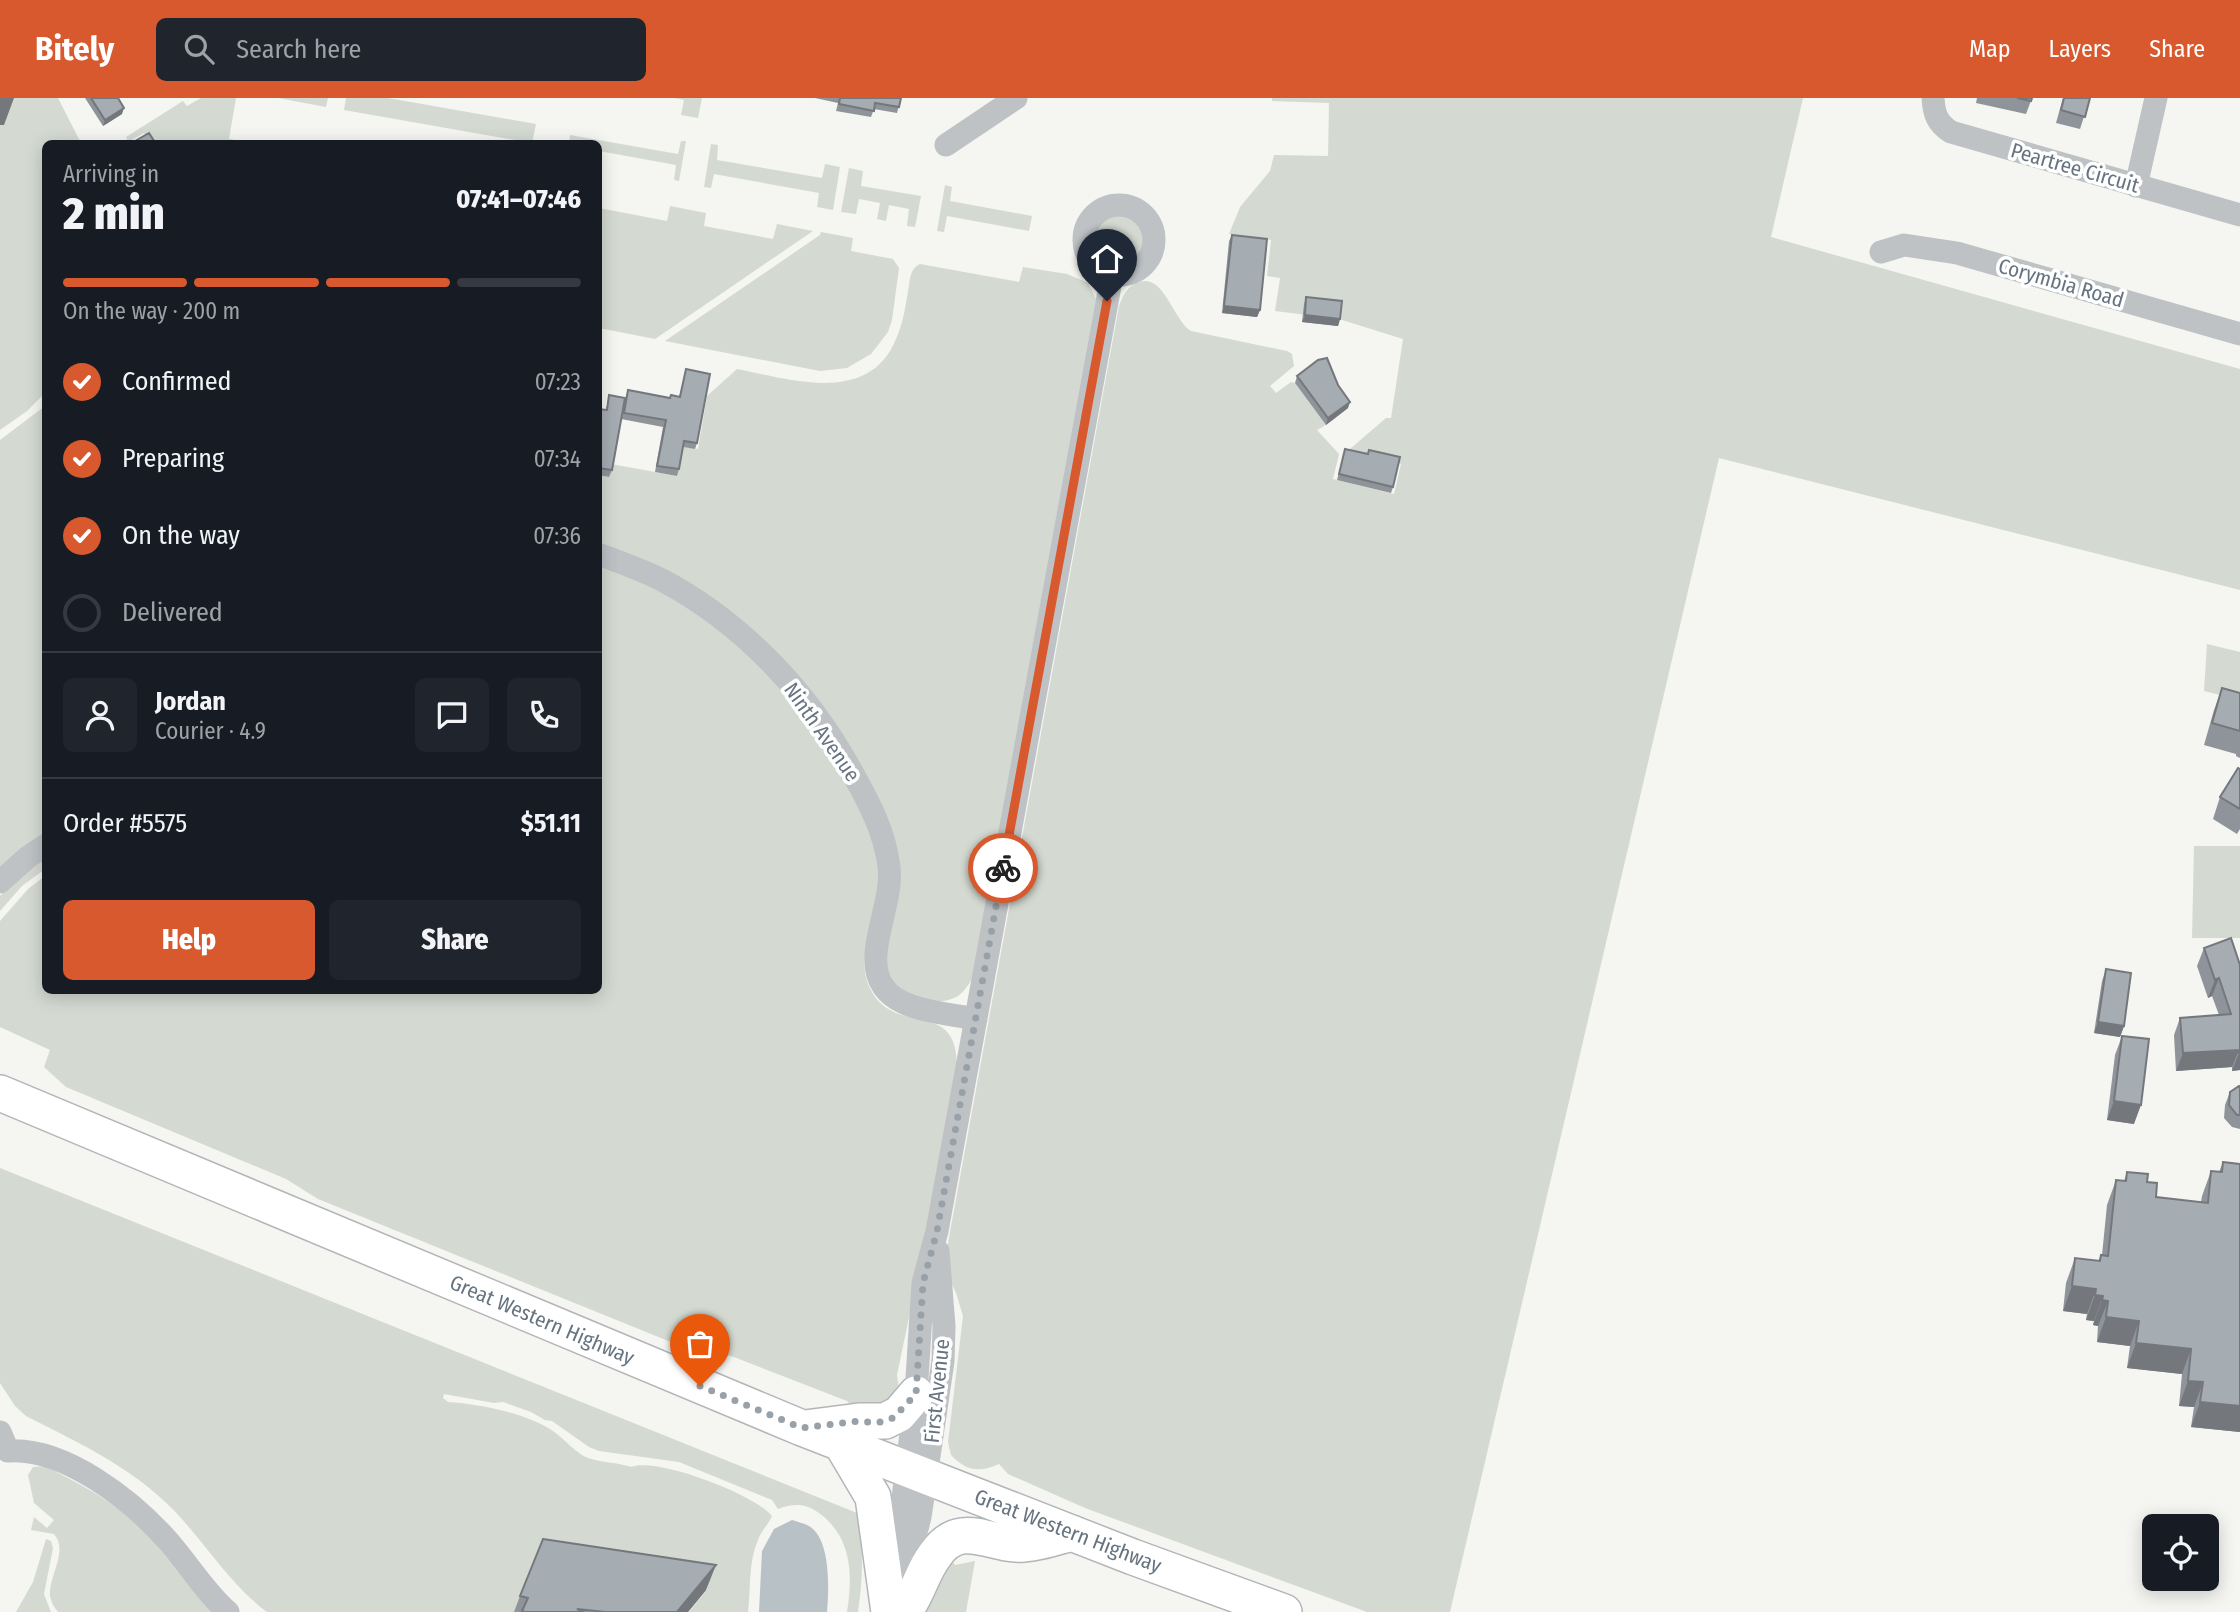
<!DOCTYPE html>
<meta charset="utf-8">
<style>
:root{--surface:#171b24;--page:#20242c;--text:#f1f3f6;--muted:#9ea1a6;--line:#363941;--accent:#d8592e}
body{margin:0;font-family:"Fira Sans Condensed",sans-serif;background:var(--page);color:var(--text);height:100vh;display:flex;flex-direction:column;font-size:26px;white-space:nowrap}
*{box-sizing:border-box;margin:0}
p{font-size:23px;color:var(--muted)}
.icon{flex:none;width:38px;height:38px;fill:none;stroke:currentColor;stroke-width:2;stroke-linecap:round;stroke-linejoin:round}
.map{position:relative;flex:1;overflow:hidden}
.sheet{position:absolute;left:42px;top:42px;width:560px;height:854px;display:flex;flex-direction:column;background:var(--surface);border-radius:10px;box-shadow:0 4px 18px #0003}
.sheet>*{flex:none}
.controls{position:absolute;left:2142px;top:1416px;display:grid;gap:14px}
.controls a{display:grid;place-items:center;width:77px;height:77px;border-radius:10px;background:var(--surface);box-shadow:0 4px 18px #0003;font-size:35px}
.pin{position:absolute;display:grid;place-items:center;width:60px;height:60px;color:#fff;margin:-72px -30px;border-radius:50% 50% 50% 0;rotate:-45deg;box-shadow:0 0 7px #0007}
.pin .icon{rotate:45deg}
.courier{position:absolute;display:grid;place-items:center;width:70px;height:70px;margin:-35px;border:5px solid #d8592e;border-radius:50%;background:#fff;color:#222;box-shadow:0 2px 9px #0007}
.summary em{font-style:normal;font-weight:800}
.summary div{display:flex;flex-direction:column-reverse}
.summary{display:flex;align-items:center;justify-content:space-between;height:119px;padding:0 21px}
h1{font-size:46px;font-weight:800;line-height:52px}
.bar{display:grid;grid-template-columns:repeat(4,1fr);gap:10px 7px;align-content:center;height:84px;padding:0 21px}
.bar i{height:9px;border-radius:5px;background:var(--line)}
.bar .current{background:var(--accent)}
.bar p{grid-column:span 4}
.line{display:flex;align-items:center;gap:18px;padding:0 21px;border-top:2px solid var(--line)}
.line div{flex:1}
.round{display:grid;place-items:center;flex:none;width:74px;height:74px;border-radius:10px;background:var(--page)}
ol{padding:0 21px;list-style:none}
li{display:flex;align-items:center;gap:21px;height:77px}
li p{margin-inline-start:auto}
li .icon{padding:7px;border-radius:50%;background:var(--accent);color:#fff;stroke-width:4}
li:last-child{color:var(--muted)}
li i{width:38px;height:38px;border:4px solid var(--line);border-radius:50%}
.primary-button{display:flex;gap:14px;margin-top:auto;padding:14px 21px}
.primary-button a{flex:1;height:80px;border-radius:10px;background:var(--accent);color:#fff;font-size:28px;font-weight:800;line-height:80px;text-align:center}
.primary-button a+a{background:var(--page);color:var(--text)}
header{display:flex;align-items:center;gap:42px;box-sizing:border-box;height:98px;padding:0 35px;background:var(--accent);color:#fff}
header strong{font-size:33px}
nav{display:flex;gap:38px;margin-inline-start:auto;font-size:24px}
.search{width:490px;height:63px;background:var(--page);display:flex;align-items:center;gap:18px;box-sizing:border-box;padding:0 24px;border-radius:10px;color:var(--muted);font-size:26px}
.map>svg:first-child{display:block}
</style>
<header>
<strong>Bitely</strong>
<div class="search"><svg class="icon" aria-label="search" viewBox="0 0 24 24"><circle cx="10" cy="10" r="6"/><path d="M15 15l6 6"/></svg>Search here</div>
<nav><a>Map</a><a>Layers</a><a>Share</a></nav>
</header>
<div class="map">
<svg width="2240" height="1514" viewBox="0 0 2240 1514">
<rect width="100%" height="100%" fill="#f5f5f1"/>
<!-- green -->
<path fill="#d4dad1" d="M0,0H58L81,45L46,46L45,295L27,313L0,332V27L4,26Z
M201,0H236L229,41L252,45H149L144,35L128,44L126,39L183,3L187,8Z
M278,0H328L326,9Z
M346,0H388L536,26L532,45L344,12Z
M674,0H702L698,20L681,17L684,2Z
M1272,0H1803L1771,139L2240,271V492L1719,360L1450,1514H1367L1085,1410L1008,1376L999,1366C979,1375 966,1373 951,1357L948,1344L963,1218L956,1195L947,1176L946,1156L1119,208C1123,197 1128,187 1140,184C1164,176 1173,222 1191,233L1287,253L1292,256L1294,268L1270,288L1276,295L1291,284L1295,285L1326,327L1317,332L1339,356L1333,381L1394,396L1401,366L1368,358L1366,363L1343,357L1386,320H1391L1403,241L1339,221L1275,213L1280,180L1267,178L1271,142L1229,136L1240,109L1270,73L1274,57L1328,58L1329,5L1272,3Z
M570,37L678,56L681,43H686L679,83L674,82L676,67L599,53L598,46L569,45Z
M711,46L718,47L717,62L822,80L825,66L840,69L833,112L817,109L819,95L714,76L711,90L704,89Z
M849,70L863,73L861,88L921,98L915,129L907,128L909,111L889,107L886,123L877,121L880,105L859,101L856,116L841,114Z
M945,87L952,89L950,103L1032,118L1029,133L947,118L944,134L937,133Z
M670,108L706,115L704,128L773,141L777,126L813,133L655,241L599,230V110L667,123Z
M1095 142a25 25 0 1 1 50 0a25 25 0 1 1-50 0Z
M821,134L853,140L851,153L893,161L899,170L892,222L888,234L871,256L847,270L820,273L665,243L820,137Z
M920,166L1019,184L1023,169L1067,176L1088,185L1096,201L972,881C968,887 964,894 958,898C937,911 904,898 891,880C888,875 887,869 886,863L897,774L790,574L599,447L598,377L609,379L611,366L677,378L682,349L698,351L707,298L737,271C789,281 869,308 896,241C903,226 905,210 908,194C910,184 909,171 920,166Z
M45,308V739L0,773V342Z
M599,467C648,484 696,510 737,544C746,552 754,562 763,571C817,627 872,701 879,780C883,818 850,857 872,894C897,938 955,901 957,965L918,1176L897,1277L899,1291L890,1309H853L847,1303L734,1259L696,1248L693,1253L318,1101L286,1081L66,989L44,969L50,952L0,929V823L28,791L45,778L46,892H598Z
M2207,546L2240,554V602L2204,593Z
M2194,748H2240V840H2192Z
M45,758V771L22,788L0,813V798L16,781Z
M0,1070L857,1415C864,1449 863,1479 858,1514H847C853,1477 852,1439 819,1415C806,1405 793,1405 778,1411L772,1402L679,1364L599,1353L589,1349L552,1323L545,1322L531,1314L503,1304L494,1305L444,1296L443,1300L448,1304C479,1306 527,1315 553,1333C565,1341 575,1355 588,1360C602,1365 617,1364 631,1369C658,1359 755,1397 772,1418C768,1427 761,1433 758,1442C748,1465 751,1490 748,1514H689L707,1491L514,1514H267C225,1483 201,1436 162,1401C123,1365 73,1342 26,1318L15,1308L0,1285Z
M45,1368C80,1386 115,1404 143,1432C169,1458 188,1488 213,1514H58C54,1509 51,1504 50,1498C48,1479 69,1453 54,1436L31,1432L34,1419L47,1430L54,1422L34,1405L28,1377L33,1369Z
M46,1441L51,1443L53,1450L44,1496L51,1514H16L33,1484Z
M950,1461L955,1467L975,1463L966,1514H926L933,1491Z"/>
<!-- water -->
<path fill="#b7c1c6" d="M792,1422C797,1424 804,1425 809,1428C831,1441 829,1491 827,1514H759L762,1453L774,1431Z"/>
<g fill="none" stroke-linecap="round" stroke-linejoin="round">
<!-- highway casing -->
<g stroke="#b3b6b9" stroke-width="38">
<path id="highway" d="M0,995L802,1330L1133,1459L1284,1514
M805,1330L859,1323H885L899,1316L916,1296
M841,1345L873,1399L889,1514
M904,1514C918,1496 922,1474 935,1457C961,1419 992,1449 1024,1446C1040,1445 1057,1439 1072,1435"/>
</g>
<!-- minor -->
<path stroke="#bec2c5" stroke-width="23" d="M1933,0C1934,16 1937,25 1951,34L2240,117
M946,47L1016,0
M2136,88L2156,0
M1084 142a35 35 0 1 1 70 0a35 35 0 1 1-70 0Z
M1881,154L1904,147L1957,155L2240,236
M598,456C620,464 642,472 662,482C743,525 810,596 853,676C870,706 885,735 889,769C894,805 862,858 883,888C900,914 948,915 976,921
M0,784L28,759L46,747
M0,1334L8,1353C65,1349 133,1403 169,1444C189,1467 205,1494 228,1514
M905,1448L917,1431L920,1419L943,1263L944,1228L938,1153
M896,1501L905,1448L900,1424L916,1296L923,1185L937,1133L1112,177"/>
<!-- highway -->
<use href="#highway" stroke="#fff" stroke-width="35"/>
</g>
<!-- wall -->
<path fill="#8e9499" d="M85,0H118L122,16L103,28Z
M815,0H901L897,15L874,11L871,19L836,13L838,5Z
M1977,0H2032L2026,16L1976,5Z
M2063,0H2090L2080,31L2056,25Z
M1232,137L1260,212L1257,219L1222,215L1229,143Z
M1306,199L1340,221L1338,228L1302,224L1304,206Z
M686,271L697,345L695,351L683,349L679,371L677,378L655,374L663,329L621,321L626,298L628,292L670,300L679,299Z
M1297,278L1338,287L1348,310L1326,327L1295,285Z
M609,297L612,372L609,379L598,377V311L606,312Z
M1345,351L1368,356L1369,352L1393,389L1391,395L1337,382Z
M2222,590L2240,595V660L2236,658V656L2204,647L2214,612Z
M2240,671V731L2237,736L2213,721L2220,699Z
M2231,840L2240,972L2232,973V969L2176,973L2174,937L2180,920L2219,917L2212,898L2208,900L2197,868L2204,850Z
M2106,871L2124,928L2120,939L2094,935L2102,883Z
M2122,938L2134,1026L2107,1022L2115,957Z
M2240,988V1031L2232,1029L2224,1020L2225,1007L2230,994Z
M2223,1064L2240,1066V1334L2191,1329L2194,1309L2179,1308L2182,1276L2127,1270L2130,1248L2097,1244L2098,1228L2093,1227L2094,1223L2086,1222L2087,1216L2063,1213L2066,1185L2075,1160L2098,1163L2101,1157H2102L2107,1107L2116,1082L2124,1083L2127,1074L2147,1084L2156,1099L2201,1104L2202,1098L2211,1073L2219,1074Z
M706,1492L688,1514H514L520,1498Z"/>
<!-- shaded-wall -->
<path fill="#74787d" d="M0,0H14L4,27H0Z
M124,10L122,16L103,28L105,22Z
M1224,208L1260,212L1257,219L1222,215Z
M1305,217L1340,221L1338,228L1302,224Z
M1350,304L1348,310L1326,327L1328,320Z
M2219,880L2212,898L2208,900L2215,882Z
M2098,924L2124,928L2120,939L2094,935Z
M2239,952L2232,969L2176,973L2183,955Z
M2239,955H2240V972L2232,973Z
M2114,1003L2141,1007L2134,1026L2107,1022Z
M2072,1188L2096,1191L2087,1216L2063,1213Z
M2095,1197L2103,1198L2094,1223L2086,1222Z
M2102,1202L2108,1203L2098,1228L2093,1227Z
M2106,1219L2139,1223L2130,1248L2097,1244Z
M2136,1245L2191,1251L2182,1276L2127,1270Z
M2188,1283L2203,1284L2194,1309L2179,1308Z
M2200,1304L2240,1308V1334L2191,1329Z
M716,1467L706,1492L688,1514H677Z"/>
<!-- building -->
<path fill="#a5acb2" stroke="#74787d" stroke-width="2" d="M91,0H118L124,10L105,22Z
M840,0H901L899,9L875,5L874,13L839,6Z
M2017,0H2032L2031,3Z
M2064,0H2090L2085,19L2061,12Z
M149,35L156,46H130Z
M1232,137L1267,141L1260,212L1224,208Z
M1306,199L1342,203L1340,221L1305,217Z
M1327,260L1338,287L1350,304L1328,320L1297,278L1318,262Z
M686,271L710,276L697,345L684,343L679,371L657,368L666,322L624,315L628,292L670,300L671,297L680,299Z
M609,297L625,300L612,372L598,370V311L607,312Z
M1345,351L1368,356L1369,352L1400,359L1393,389L1339,376Z
M2222,590L2240,595V633L2212,625Z
M2238,670L2240,671V711L2220,699Z
M2231,840L2240,867V955H2239V952L2183,955L2180,920L2231,916L2219,880L2215,882L2204,850Z
M2106,871L2131,875L2124,928L2098,924Z
M2122,938L2149,941L2141,1007L2114,1003Z
M2239,988H2240V1017H2237L2229,1007L2230,994Z
M2223,1064L2240,1066V1308L2200,1304L2203,1284L2188,1283L2191,1251L2136,1245L2139,1223L2106,1219L2108,1203L2102,1202L2103,1198L2095,1197L2096,1191L2072,1188L2075,1160L2100,1163L2101,1157L2108,1158L2116,1082L2126,1083L2127,1074L2148,1076L2147,1084L2157,1085L2156,1099L2208,1105L2211,1073L2222,1074Z
M543,1441L716,1467L677,1514H605L577,1511L584,1514H525L522,1513L528,1500L520,1498Z"/>
<g fill="none" stroke-linecap="round" stroke-linejoin="round">
<!-- done -->
<path stroke="#98a1a8" stroke-width="7" stroke-dasharray="0 12.6" d="M700,1288L802,1330L859,1323L877,1325L893,1320L916,1296L923,1185L937,1133L1003,770"/>
<!-- route -->
<path stroke="#d8592e" stroke-width="9" d="M1003,770L1107,203"/>
</g>
<g text-anchor="middle" dominant-baseline="central" stroke-width="7" stroke-linejoin="round" paint-order="stroke">
<!-- street labels -->
<g font-size="21" fill="#667481" stroke="#fff">
<text transform="translate(2075 70) rotate(16)">Peartree Circuit</text>
<text transform="translate(2061 185) rotate(16)">Corymbia Road</text>
<text transform="translate(822 634) rotate(55)">Ninth Avenue</text>
<text transform="translate(542 1222) rotate(23)">Great Western Highway</text>
<text transform="translate(937 1293) rotate(-84)">First Avenue</text>
<text transform="translate(1068 1433) rotate(21)">Great Western Highway</text>
</g>
</g>
</svg>
<div class="controls">
<a><svg class="icon" aria-label="locate" viewBox="0 0 24 24"><circle cx="12" cy="12" r="6"/><path d="M12 2v4M12 18v4M2 12h4M18 12h4"/></svg></a>
</div>
<div class="pin" style="left:700px;top:1288px;background:#ea580c"><svg class="icon" aria-label="bag" viewBox="0 0 24 24"><path d="M5 8h14l-1 12H6zM9 8a3 3 0 0 1 6 0"/></svg></div>
<div class="pin" style="left:1107px;top:203px;background:#1f2937"><svg class="icon" aria-label="home" viewBox="0 0 24 24"><path d="M3 11l9-7 9 7M6 9v11h12V9"/></svg></div>
<div class="courier" style="left:1003px;top:770px"><svg class="icon" aria-label="bike" viewBox="0 0 24 24"><circle cx="6" cy="16" r="4"/><circle cx="18" cy="16" r="4"/><path d="M6 16l4-8h5l3 8M10 8l3 8H6M13 5h3"/></svg></div>
<section class="sheet">
<div class="summary"><div><h1>2 min</h1><p>Arriving in</p></div><em>07:41–07:46</em></div>
<div class="bar"><i class="current"></i><i class="current"></i><i class="current"></i><i></i><p>On the way · 200 m</p></div>
<ol>
<li><svg class="icon" aria-label="check" viewBox="0 0 24 24"><path d="M5 12l5 5 9-10"/></svg>Confirmed<p>07:23</p></li>
<li><svg class="icon" aria-label="check" viewBox="0 0 24 24"><path d="M5 12l5 5 9-10"/></svg>Preparing<p>07:34</p></li>
<li><svg class="icon" aria-label="check" viewBox="0 0 24 24"><path d="M5 12l5 5 9-10"/></svg>On the way<p>07:36</p></li>
<li><i></i>Delivered</li>
</ol>
<div class="line" style="height:126px"><a class="round"><svg class="icon" aria-label="person" viewBox="0 0 24 24"><circle cx="12" cy="8" r="4"/><path d="M4 21q1-7 8-7t8 7"/></svg></a><div><b>Jordan</b><p>Courier · 4.9</p></div><a class="round"><svg class="icon" aria-label="chat" viewBox="0 0 24 24"><path d="M4 5h16v11H9l-5 4z"/></svg></a><a class="round"><svg class="icon" aria-label="phone" viewBox="0 0 24 24"><path d="M5 4h4l2 5-3 2q2 4 5 5l2-3 5 2v4C11 20 4 13 5 4z"/></svg></a></div>
<div class="line" style="height:91px"><div>Order #5575</div><b>$51.11</b></div>
<div class="primary-button"><a>Help</a><a>Share</a></div>
</section>
</div>
